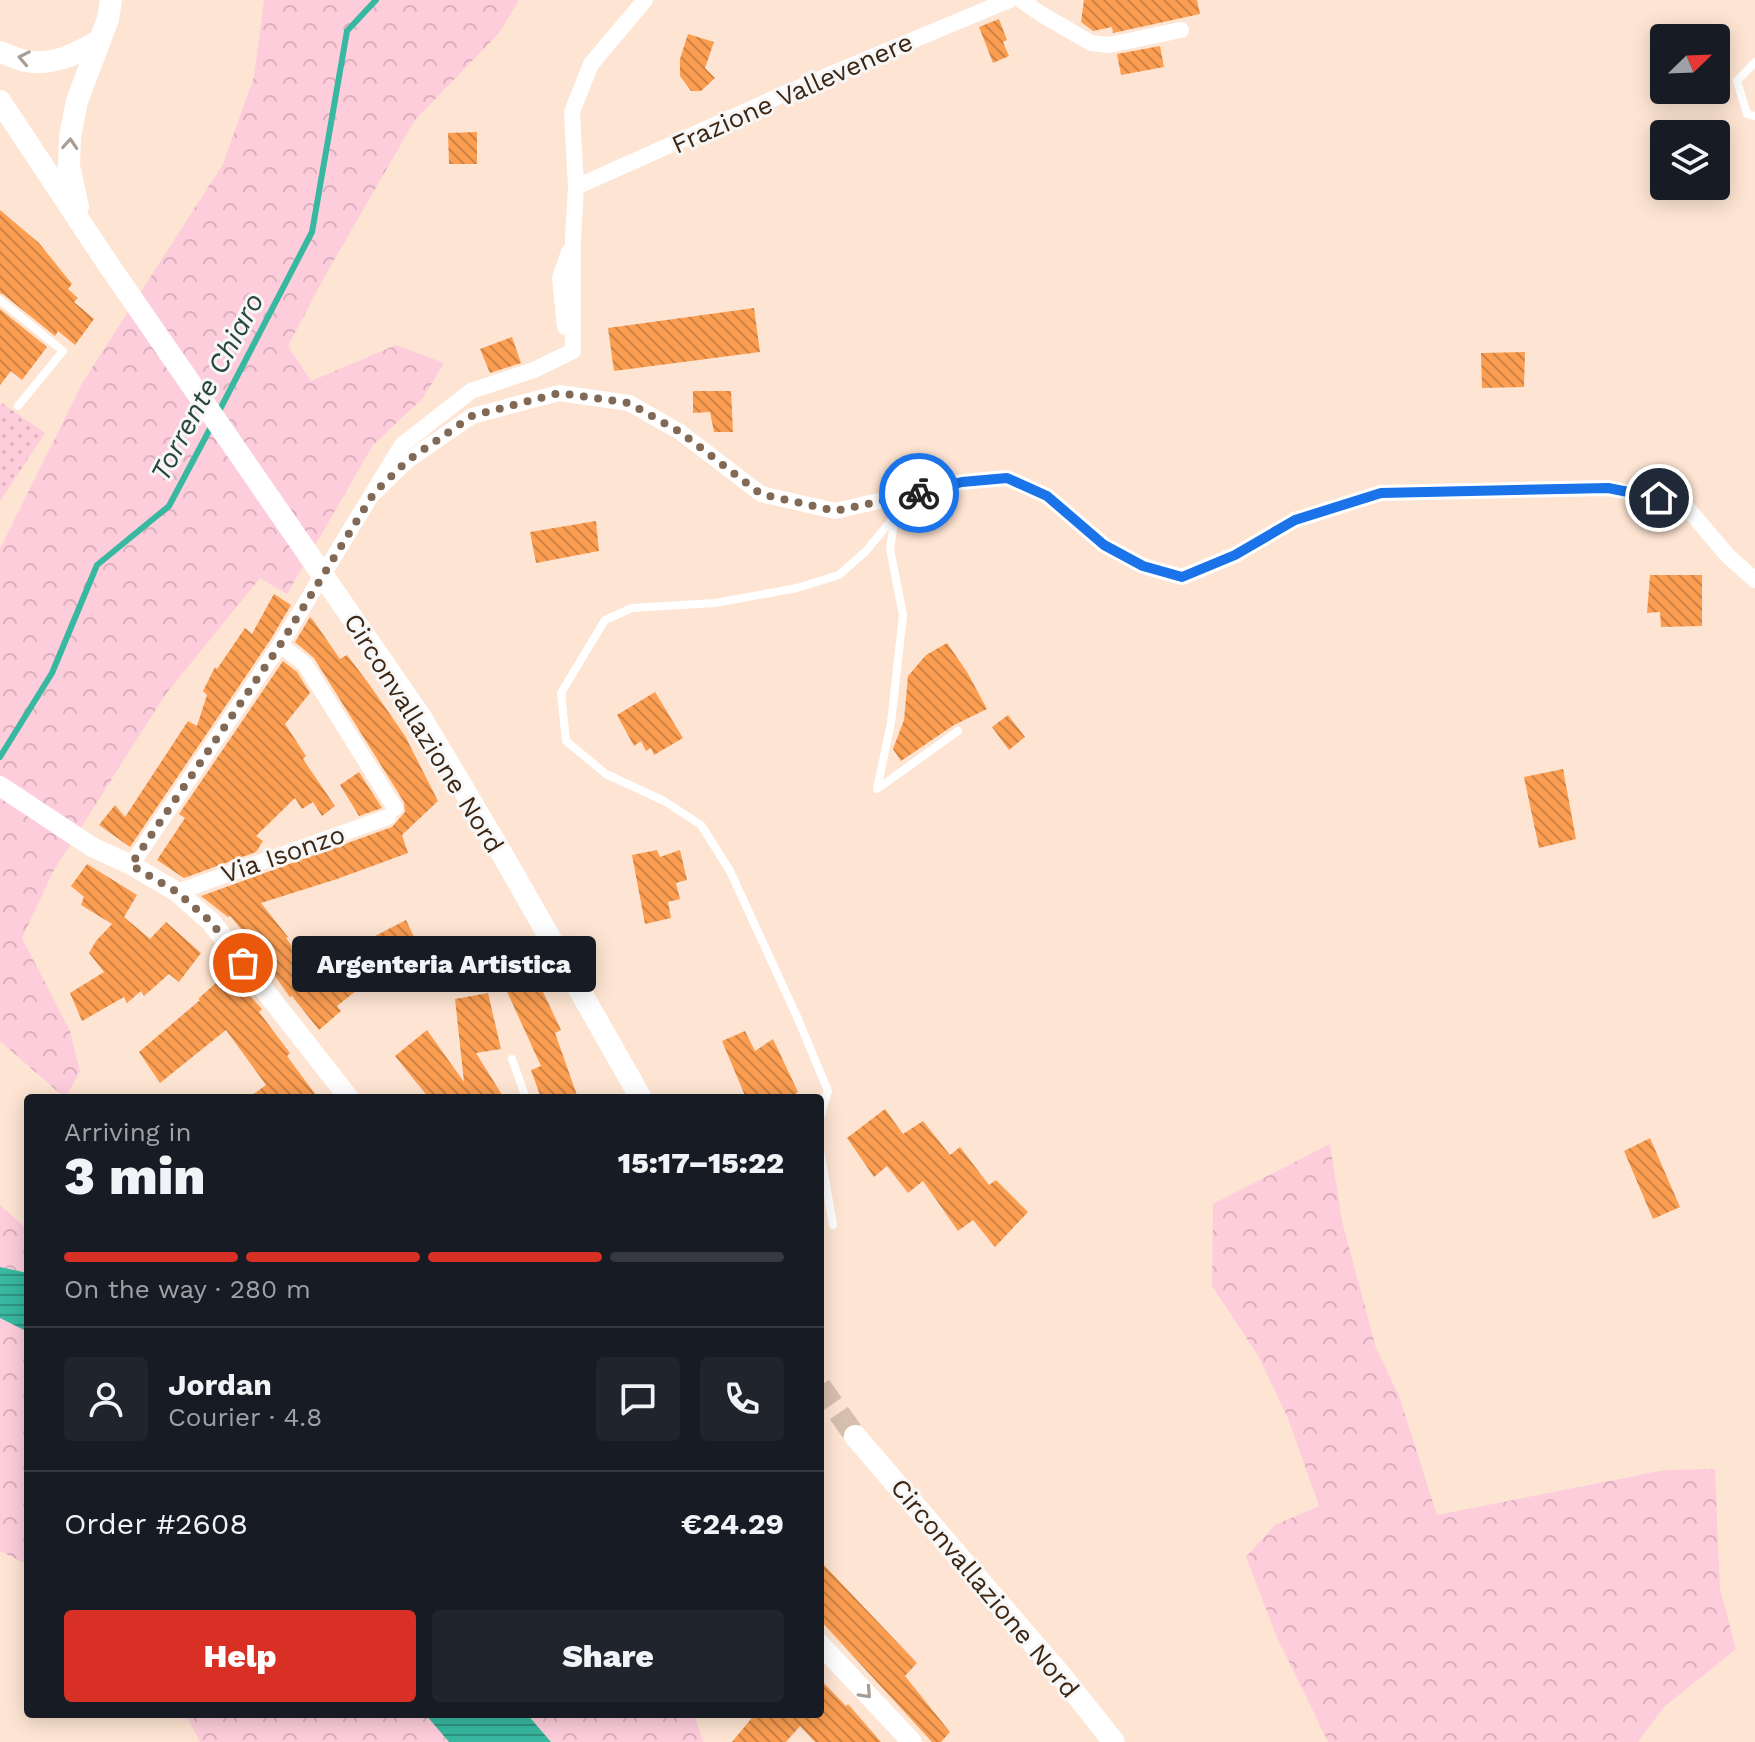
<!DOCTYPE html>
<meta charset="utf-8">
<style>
:root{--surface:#171b24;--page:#20242c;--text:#f1f3f6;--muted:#9ea1a6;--line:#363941;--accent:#d93025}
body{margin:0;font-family:"Work Sans",sans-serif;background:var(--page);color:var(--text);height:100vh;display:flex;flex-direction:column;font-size:30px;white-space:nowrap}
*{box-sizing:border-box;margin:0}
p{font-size:26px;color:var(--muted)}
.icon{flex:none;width:44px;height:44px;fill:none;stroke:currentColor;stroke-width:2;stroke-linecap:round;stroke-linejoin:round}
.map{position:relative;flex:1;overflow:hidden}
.drawer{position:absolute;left:24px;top:1094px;width:800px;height:624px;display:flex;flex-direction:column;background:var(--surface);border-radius:8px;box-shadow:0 4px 20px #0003}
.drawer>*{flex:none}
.needle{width:52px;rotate:67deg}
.fabs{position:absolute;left:1650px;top:24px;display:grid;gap:16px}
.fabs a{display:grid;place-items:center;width:80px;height:80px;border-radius:8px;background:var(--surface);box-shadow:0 4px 20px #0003;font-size:40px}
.pin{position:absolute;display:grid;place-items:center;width:68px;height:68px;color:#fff;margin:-34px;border:4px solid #fff;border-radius:50%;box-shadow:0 2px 8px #0007}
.courier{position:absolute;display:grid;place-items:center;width:80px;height:80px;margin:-40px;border:6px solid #1a73e8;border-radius:50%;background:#fff;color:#222;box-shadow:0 2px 10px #0007}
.bubble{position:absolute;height:56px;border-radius:8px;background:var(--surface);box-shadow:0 4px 20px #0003;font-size:26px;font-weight:800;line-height:56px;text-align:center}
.head em{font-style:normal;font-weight:800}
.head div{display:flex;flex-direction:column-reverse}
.head{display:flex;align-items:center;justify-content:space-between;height:136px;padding:0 40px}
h1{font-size:52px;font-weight:800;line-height:60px}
.bar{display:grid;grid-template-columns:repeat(4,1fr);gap:12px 8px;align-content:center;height:96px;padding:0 40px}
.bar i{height:10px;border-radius:6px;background:var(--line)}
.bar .on{background:var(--accent)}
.bar p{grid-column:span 4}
.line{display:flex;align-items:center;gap:20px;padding:0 40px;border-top:2px solid var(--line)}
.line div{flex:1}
.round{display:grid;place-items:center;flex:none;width:84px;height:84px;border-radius:8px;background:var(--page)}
.primary-button{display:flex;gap:16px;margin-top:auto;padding:16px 40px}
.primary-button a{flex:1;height:92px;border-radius:8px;background:var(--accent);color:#fff;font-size:32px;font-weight:800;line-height:92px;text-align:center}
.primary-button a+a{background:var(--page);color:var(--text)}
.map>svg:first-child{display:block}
</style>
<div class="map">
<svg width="1755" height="1742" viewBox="0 0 1755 1742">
<defs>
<pattern id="forest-crowns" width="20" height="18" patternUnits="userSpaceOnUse" patternTransform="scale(2)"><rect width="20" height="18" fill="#fecddc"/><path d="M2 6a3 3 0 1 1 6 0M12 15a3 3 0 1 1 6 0" fill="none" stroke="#dbb0bc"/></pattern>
<pattern id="park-dots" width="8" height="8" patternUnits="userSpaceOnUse" patternTransform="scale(2)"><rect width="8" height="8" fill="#fecddc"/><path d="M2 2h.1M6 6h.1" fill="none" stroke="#dbb0bc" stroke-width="1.8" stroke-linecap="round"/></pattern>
<pattern id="water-rules" width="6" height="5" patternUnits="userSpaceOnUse" patternTransform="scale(2)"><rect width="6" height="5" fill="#38b8a0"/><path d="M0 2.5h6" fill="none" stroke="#309581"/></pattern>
<pattern id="building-back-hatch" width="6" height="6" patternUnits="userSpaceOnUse" patternTransform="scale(2)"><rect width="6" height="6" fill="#fc9e52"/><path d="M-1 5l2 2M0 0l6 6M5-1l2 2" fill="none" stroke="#cd8143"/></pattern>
</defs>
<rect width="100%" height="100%" fill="#fee5d3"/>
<!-- forest -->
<path fill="url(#forest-crowns)" d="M264,0H519L499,33L415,120L326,274L288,346L311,381L396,345L444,363L423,398L373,445L287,594L260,578L165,695L54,870L22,938L70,1031L80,1072L65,1098L0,1041V549L83,382L223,164L254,77Z
M1330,1144L1342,1221L1376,1348L1399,1396L1437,1515L1665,1470L1715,1469L1720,1589L1736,1649L1664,1707L1638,1742H1328L1276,1635L1246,1557L1275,1525L1319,1506L1287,1416L1257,1354L1212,1286L1213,1204Z
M0,1205L28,1230V1273L0,1267Z
M0,1318L28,1332V1565L0,1551Z
M185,1714H425L449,1742H200Z
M527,1714H694L703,1742H551Z"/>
<!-- park -->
<path fill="url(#park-dots)" d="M2,403L45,433L0,501V405Z"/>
<!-- water -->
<path fill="url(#water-rules)" d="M0,1267L28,1273V1332L0,1318Z
M425,1714H527L551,1742H449Z"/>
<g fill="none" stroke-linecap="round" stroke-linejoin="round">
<!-- stream -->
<path stroke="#38b8a0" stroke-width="6" d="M217,415L312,232L347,31L376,0
M0,757L52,673L97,565L169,506L212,425"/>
</g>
<!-- building -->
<path fill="url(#building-back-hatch)" d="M1084,0H1197L1200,14L1113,33L1112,27L1093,31L1081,22Z
M999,19L1007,40L1003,42L1009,56L993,63L979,27Z
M688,34L714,42L705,68L715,78L701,91H691L680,76V59Z
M1160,46L1164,67L1121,75L1117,54Z
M477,132V164H449L448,133Z
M0,210L39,243L72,284L68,289L78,298L74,302L94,319L75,345L58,331L55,336L4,295L0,293Z
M754,308L760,352L614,371L608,328Z
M0,309L47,347L22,380L11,371L0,385Z
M512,337L521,363L490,373L480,349Z
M1525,352L1524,387L1482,388L1481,353Z
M693,391H731L733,432H714L710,412L693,413Z
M596,521L599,551L536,563L530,532Z
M1650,575H1702V626L1661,627L1660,612L1647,613Z
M274,594L291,605L271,639L130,847L99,825L115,805L125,817L188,721L197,726L207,695L203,691L215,667L217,669L245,628L252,634Z
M310,617L313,620L340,659L347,655L369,684L405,736L438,801L402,835L408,853L337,879L261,903L288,937L286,938L318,982L352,956L371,979L337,1006L341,1011L319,1030L292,996L290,997L269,968L273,966L230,916L228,917L201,896L392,827L405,812L404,802L314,658L295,642Z
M947,643L967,672L987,709L954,725L901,761L893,749L904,720L908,676L926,655Z
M283,661L297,672L310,693L285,724L306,756L303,759L335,806L322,816L313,802L302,809L295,798L256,836L263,841L256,852L184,878L157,860L185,818L179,814Z
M655,692L683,738L654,755L651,748L646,751L641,741L634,746L617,715Z
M1008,715L1025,737L1009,750L992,727Z
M1563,769L1576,839L1539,848L1524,777Z
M359,772L382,808L359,816L340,785Z
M657,850L660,857L680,850L687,880L676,883L680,899L668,902L671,918L645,924L632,855Z
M87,864L137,895L124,917L150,939L166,922L201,953L179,982L169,974L144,996L141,991L127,1003L124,997L82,1021L70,993L104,972L89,953L96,941L112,924L81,905L84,897L71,886Z
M406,920L432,975L400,990L375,936Z
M526,956L561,1030L555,1033L578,1098H541L531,1070L541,1066L498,972Z
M228,972L262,1009L259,1012L290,1053L287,1056L318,1098H248L266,1085L226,1030L160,1083L139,1052L200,1000L198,999Z
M488,993L501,1049L476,1053L504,1098H429L395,1056L427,1030L464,1082L455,999Z
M745,1031L755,1051L773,1039L798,1092L790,1098H746L722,1041Z
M885,1109L903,1134L923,1121L950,1155L960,1147L989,1185L996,1180L1028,1212L995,1247L973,1220L958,1231L923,1181L908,1193L887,1166L874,1177L847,1138Z
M1650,1138L1680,1207L1653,1219L1624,1151Z
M820,1561L917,1663L905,1676L950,1732L941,1742H932L820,1620Z
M820,1679L846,1706L848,1704L881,1742H815L800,1726L786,1742H732L755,1714H820Z"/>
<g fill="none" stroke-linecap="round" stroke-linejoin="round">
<!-- secondary-tunnel -->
<path stroke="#d7bfad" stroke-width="22" stroke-dasharray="22 11" stroke-linecap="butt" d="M820,1386L855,1436"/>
<!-- service -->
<path stroke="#fff" stroke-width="8" d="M1755,62L1737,81L1747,114L1755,116
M0,300L63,351L18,406
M918,495L895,516L890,549L903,615L891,723L877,789L958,731
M512,1059L526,1098
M820,1118L828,1091L798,1019L730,871L701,825L664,801L606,774L566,741L561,693L605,620L632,608L715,603L797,588L839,575L866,551L895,516
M820,1150L833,1225"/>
<!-- minor -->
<path stroke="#fff" stroke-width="16" d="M1021,0L1041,14L1091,43L1109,45L1181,30
M576,187L784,94L1009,0
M565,327L560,278L569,252
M573,351V238L576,187L572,112L591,64L645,0
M374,493L407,461L472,416L559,393L629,403L680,432L761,494L835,511L962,482L1007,478L1047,496L1104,545L1143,566L1182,577L1235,555L1295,520L1381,493L1608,488L1684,504L1727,555L1755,580
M280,645L305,664L395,808
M131,865L280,645L402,445L471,391L534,370L573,351
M177,892L388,817"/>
<!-- tertiary -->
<path stroke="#fff" stroke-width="20" d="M0,786L92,847L131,865L177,892L211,922L349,1098
M820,1644L912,1742"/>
<!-- secondary -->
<path stroke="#fff" stroke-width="22" d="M0,52C8,55 17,59 25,61C53,66 77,54 100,40
M0,101L108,264L422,719L505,859L641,1098
M78,207L69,166L70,136L77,101L108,19L111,0
M855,1436L1063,1678L1114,1742"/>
</g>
<!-- one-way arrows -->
<defs><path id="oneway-chevron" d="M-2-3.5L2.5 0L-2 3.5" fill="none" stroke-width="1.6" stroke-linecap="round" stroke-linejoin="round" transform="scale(2)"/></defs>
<g stroke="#a89d95">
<use href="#oneway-chevron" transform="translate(24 58) rotate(-169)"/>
<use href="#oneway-chevron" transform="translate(70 144) rotate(-86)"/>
<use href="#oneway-chevron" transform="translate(866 1693) rotate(47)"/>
</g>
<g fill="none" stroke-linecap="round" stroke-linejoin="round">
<!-- done -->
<path stroke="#816956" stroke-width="8" stroke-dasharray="0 14.4" d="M243,963L211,922L177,892L131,865L280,645L374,493L407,461L472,416L559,393L629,403L680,432L761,494L835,511L919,493"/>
<!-- route -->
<path stroke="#1a73e8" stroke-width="10" d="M919,493L962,482L1007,478L1047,496L1104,545L1143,566L1182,577L1235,555L1295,520L1381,493L1608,488L1659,498"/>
</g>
<g text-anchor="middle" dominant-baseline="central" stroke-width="6" stroke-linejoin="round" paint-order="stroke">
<!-- street labels -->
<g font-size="26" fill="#3d2613" stroke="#f7f7f7">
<text transform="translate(792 93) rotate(-24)">Frazione Vallevenere</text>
<text transform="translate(424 733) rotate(58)">Circonvallazione Nord</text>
<text transform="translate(283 854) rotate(-19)">Via Isonzo</text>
<text transform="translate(985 1588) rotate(50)">Circonvallazione Nord</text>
</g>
<!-- water labels -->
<g font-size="28" font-style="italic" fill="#2a453f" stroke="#f7f7f7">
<text transform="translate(207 387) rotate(-62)">Torrente Chiaro</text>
</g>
</g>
</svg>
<div class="fabs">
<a><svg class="needle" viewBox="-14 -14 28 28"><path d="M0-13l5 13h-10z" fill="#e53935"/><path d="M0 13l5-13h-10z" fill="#9ea1a6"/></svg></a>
<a><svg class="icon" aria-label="layers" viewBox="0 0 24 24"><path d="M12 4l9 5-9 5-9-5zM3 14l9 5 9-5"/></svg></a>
</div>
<div class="pin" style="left:243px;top:963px;background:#ea580c"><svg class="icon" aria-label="bag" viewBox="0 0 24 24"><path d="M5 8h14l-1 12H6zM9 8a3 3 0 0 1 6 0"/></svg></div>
<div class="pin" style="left:1659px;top:498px;background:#1f2937"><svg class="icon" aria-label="home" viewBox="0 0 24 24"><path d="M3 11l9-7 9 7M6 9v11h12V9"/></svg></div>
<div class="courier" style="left:919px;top:493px"><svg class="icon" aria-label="bike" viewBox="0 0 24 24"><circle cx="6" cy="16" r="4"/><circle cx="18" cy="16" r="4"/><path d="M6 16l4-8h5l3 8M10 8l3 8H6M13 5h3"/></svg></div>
<div class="bubble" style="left:292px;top:936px;width:304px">Argenteria Artistica</div>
<section class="drawer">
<div class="head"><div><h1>3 min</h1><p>Arriving in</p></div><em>15:17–15:22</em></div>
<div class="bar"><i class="on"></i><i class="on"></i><i class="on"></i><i></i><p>On the way · 280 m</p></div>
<div class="line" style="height:144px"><a class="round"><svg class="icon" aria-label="person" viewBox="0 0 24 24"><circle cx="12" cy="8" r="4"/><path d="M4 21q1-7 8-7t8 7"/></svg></a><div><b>Jordan</b><p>Courier · 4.8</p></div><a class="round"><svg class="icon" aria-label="chat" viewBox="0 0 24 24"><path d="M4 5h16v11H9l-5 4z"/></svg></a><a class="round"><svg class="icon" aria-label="phone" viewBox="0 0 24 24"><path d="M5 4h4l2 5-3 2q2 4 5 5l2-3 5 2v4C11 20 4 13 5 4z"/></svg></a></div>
<div class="line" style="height:104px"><div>Order #2608</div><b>€24.29</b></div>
<div class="primary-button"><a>Help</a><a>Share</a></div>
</section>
</div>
